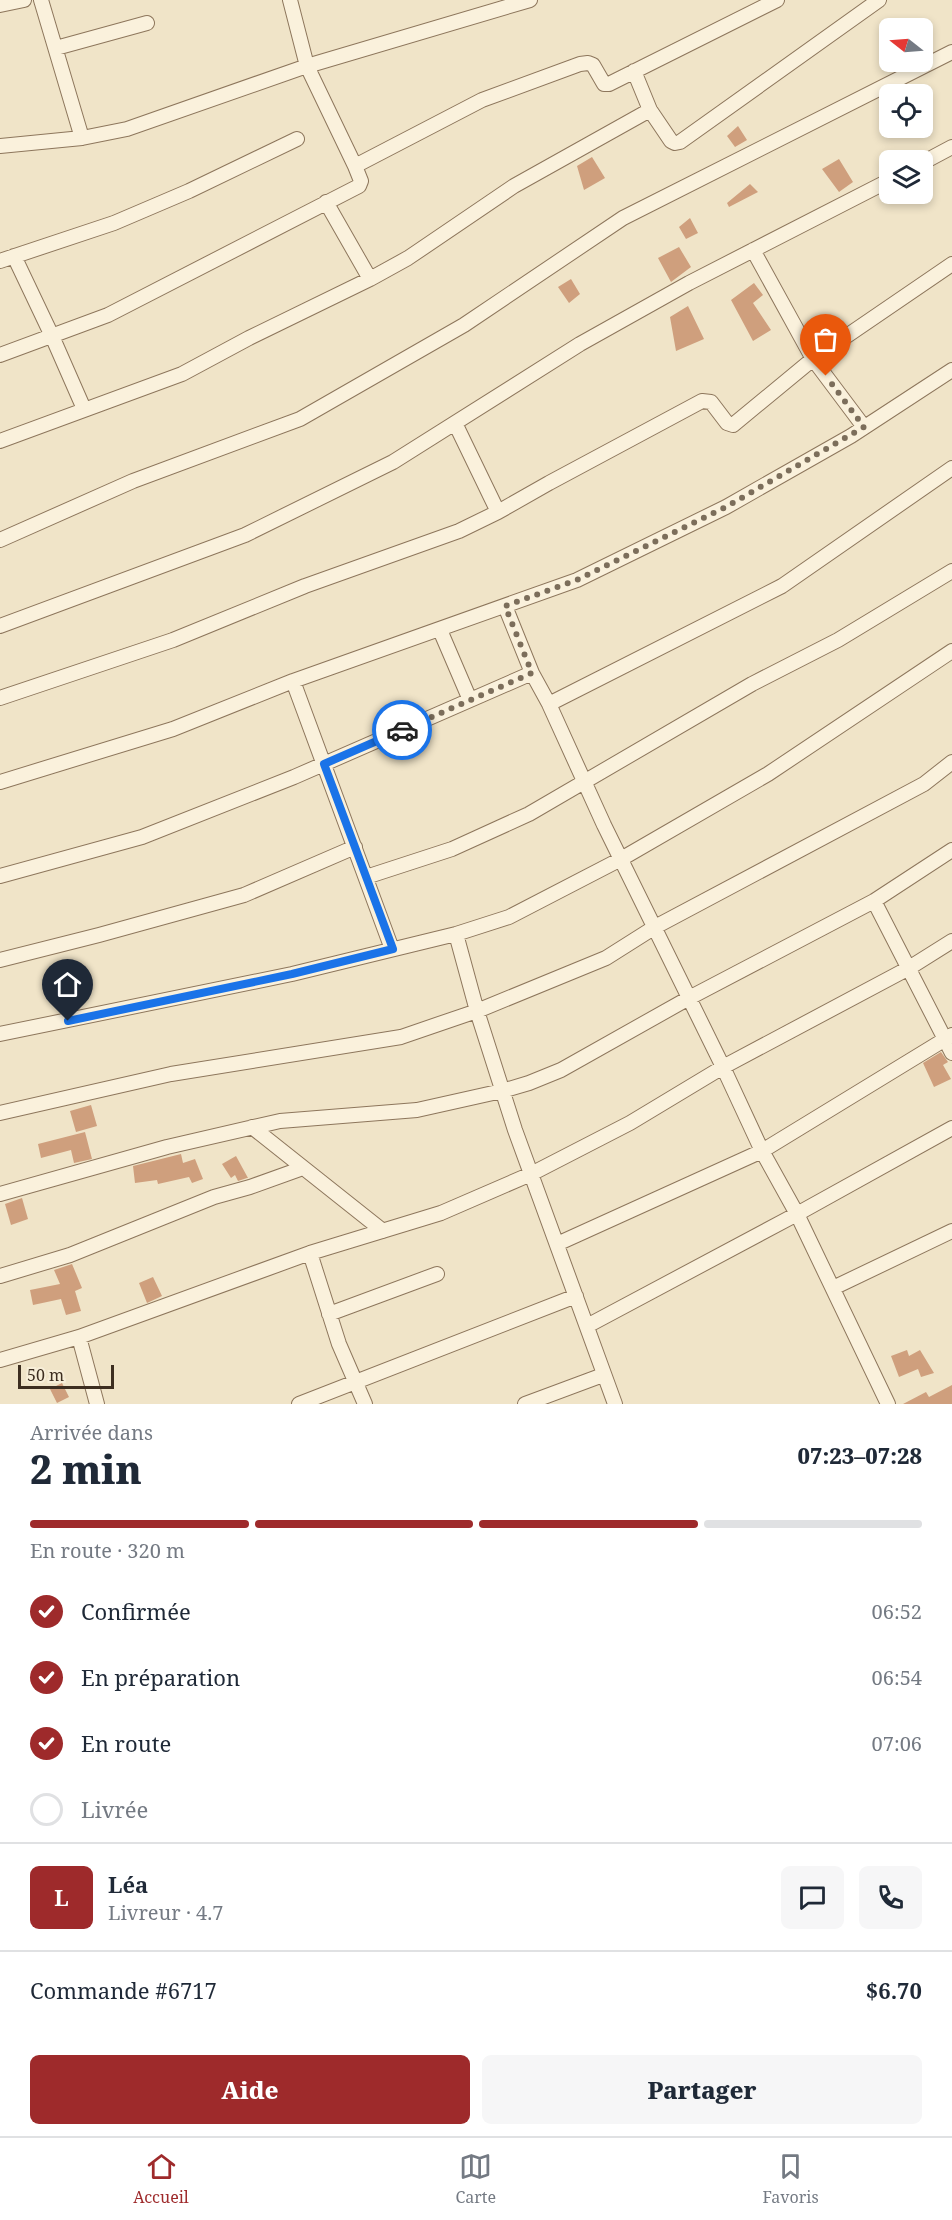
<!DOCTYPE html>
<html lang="fr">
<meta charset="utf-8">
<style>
:root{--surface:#fff;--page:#f6f6f7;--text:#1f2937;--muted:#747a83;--line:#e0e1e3;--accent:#9e2a2b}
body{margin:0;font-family:"Noto Serif",serif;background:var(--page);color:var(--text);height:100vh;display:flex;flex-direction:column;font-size:22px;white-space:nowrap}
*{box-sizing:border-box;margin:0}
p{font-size:20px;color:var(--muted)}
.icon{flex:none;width:33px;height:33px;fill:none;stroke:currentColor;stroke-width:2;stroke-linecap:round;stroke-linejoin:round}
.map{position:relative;height:1404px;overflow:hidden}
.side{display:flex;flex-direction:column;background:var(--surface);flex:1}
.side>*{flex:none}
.needle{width:39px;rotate:287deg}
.controls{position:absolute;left:879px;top:18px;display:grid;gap:12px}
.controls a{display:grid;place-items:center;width:54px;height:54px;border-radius:9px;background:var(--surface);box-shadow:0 3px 9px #0003;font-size:30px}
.scale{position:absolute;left:18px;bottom:15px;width:96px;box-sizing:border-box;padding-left:6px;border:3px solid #3d2e20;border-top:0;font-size:16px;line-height:21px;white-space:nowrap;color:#3d2e20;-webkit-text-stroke:4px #f7eed8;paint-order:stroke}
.pin{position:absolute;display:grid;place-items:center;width:51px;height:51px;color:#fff;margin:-62px -26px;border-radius:50% 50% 50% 0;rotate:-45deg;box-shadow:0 0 6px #0007}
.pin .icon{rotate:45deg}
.courier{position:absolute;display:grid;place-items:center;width:60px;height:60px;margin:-30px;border:4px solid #1a73e8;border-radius:50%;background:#fff;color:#222;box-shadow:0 2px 8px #0007}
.head em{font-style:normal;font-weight:800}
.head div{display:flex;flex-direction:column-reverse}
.head{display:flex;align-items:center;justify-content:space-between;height:102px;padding:0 30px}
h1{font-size:39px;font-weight:800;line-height:45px}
.bar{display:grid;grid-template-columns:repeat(4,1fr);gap:9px 6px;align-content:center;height:72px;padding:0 30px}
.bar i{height:8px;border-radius:4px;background:var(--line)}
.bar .on{background:var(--accent)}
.bar p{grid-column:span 4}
.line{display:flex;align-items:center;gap:15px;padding:0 30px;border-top:2px solid var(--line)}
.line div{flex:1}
.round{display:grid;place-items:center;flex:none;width:63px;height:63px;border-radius:9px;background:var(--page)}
ol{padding:0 30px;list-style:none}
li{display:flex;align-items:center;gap:18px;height:66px}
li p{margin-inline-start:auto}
li .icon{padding:6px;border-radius:50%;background:var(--accent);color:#fff;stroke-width:4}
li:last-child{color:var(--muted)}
li i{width:33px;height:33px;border:3px solid var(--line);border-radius:50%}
.primary-button{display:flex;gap:12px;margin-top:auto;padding:12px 30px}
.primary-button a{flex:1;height:69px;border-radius:9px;background:var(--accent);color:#fff;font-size:24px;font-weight:800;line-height:69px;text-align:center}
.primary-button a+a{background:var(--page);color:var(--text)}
.dock{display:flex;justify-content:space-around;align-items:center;height:84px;border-top:2px solid var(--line);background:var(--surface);font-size:16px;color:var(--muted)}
.dock a{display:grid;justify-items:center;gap:3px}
.dock .on{color:var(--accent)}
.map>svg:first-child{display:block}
</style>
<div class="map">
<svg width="952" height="1404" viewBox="0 0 952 1404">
<rect width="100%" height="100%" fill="#f0e4c8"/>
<!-- building -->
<path fill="#cf9f7d" d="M738,126L747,140L735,147L727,136Z
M592,157L605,178L584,190L577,166Z
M839,159L853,182L839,192L822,169Z
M750,184L758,192L729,207L727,203Z
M690,218L698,233L686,239L679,227Z
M679,247L691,267L671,282L658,258Z
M571,279L580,294L569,303L558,287Z
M754,283L763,295L753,303L771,330L753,341L731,300Z
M688,306L704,339L676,351L670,317Z
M941,1052L948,1062L943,1065L951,1079L934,1087L923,1063Z
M91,1105L97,1126L76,1132L70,1111Z
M85,1132L92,1159L74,1163L71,1150L41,1158L38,1144Z
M181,1154L183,1163L195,1159L203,1179L192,1183L189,1177L158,1184L157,1180L135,1183L133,1166Z
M236,1156L248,1178H247L238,1181L235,1175L231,1178L222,1164Z
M22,1198L28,1219L11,1225L5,1204Z
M72,1264L82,1288L75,1291L81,1311L66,1315L61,1299L33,1305L30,1290L60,1284L54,1270Z
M153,1277L162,1296L147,1303L139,1283Z
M907,1350L909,1356L920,1350L934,1373L921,1377L918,1369L899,1377L891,1356Z
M62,1383L69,1397L57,1403L50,1389Z
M952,1385V1404H903L926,1392L929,1397Z"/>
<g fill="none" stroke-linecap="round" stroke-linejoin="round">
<!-- street casing -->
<g stroke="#8d765c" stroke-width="16">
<path id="street" d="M41,0L82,138
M0,5L24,0
M56,48L147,23
M650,110L671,141L675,143L680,142L879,0
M0,146L82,138L127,129L307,66L530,0
M922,163L952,147
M355,166L482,100L580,64L588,63L593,65L604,84H609L777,0
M326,202L370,279
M753,250L813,359L864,427
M14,256L52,336L84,409
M0,261L114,223L189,191L297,139
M0,355L108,315L359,186L361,181L355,166L307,66L290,0
M455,423L498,512
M0,441L182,374L249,338L370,279L408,258L514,186L650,110L634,71
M0,540L133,481L300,419L464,325L623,218L952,52
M505,606L532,673L549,704L604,825L723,1067L762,1151L797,1214L888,1404
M0,626L245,535L393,462L580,344L689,283L890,180
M440,630L470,700
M293,681L392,949
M0,698L173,640L305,586L459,531L498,512L549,483L702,401L711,402L727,423L733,425L813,359L952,264
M549,704L782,586L952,468
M0,782L173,729L293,681L577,580L726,507L851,436L952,370
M0,876L142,837L294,777L532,673
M366,877L452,849L529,814L752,684L838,640L952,571
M874,901L952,1053
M456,934L477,1011L515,1130L615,1404
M0,960L99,935L244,895L355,847
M0,1034L292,974L456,934L509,917L621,859L768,774L952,651
M0,1113L171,1074L401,1037L477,1011L606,958L655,927L924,784L952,762
M252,1127L383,1231
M0,1194L167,1147L280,1121L417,1110L502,1091L529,1083L561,1070L689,998L874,901L952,850
M557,1244L762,1151L952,1035
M310,1253L339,1344L365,1404
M0,1276L70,1255L214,1197L250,1187L303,1168
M833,1288L952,1231
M329,1314L437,1274
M587,1326L797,1214L952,1128
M79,1337L97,1404
M0,1360L79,1337L310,1253L441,1213L531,1174L630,1123L723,1067L909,968L952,941
M299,1404L576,1296
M525,1404L603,1375"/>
</g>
<!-- street -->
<use href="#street" stroke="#faf1dc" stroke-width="14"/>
</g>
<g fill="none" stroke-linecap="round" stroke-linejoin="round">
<!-- done -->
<path stroke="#7c6e5b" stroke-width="6" stroke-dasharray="0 10.8" d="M402,730L532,673L505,606L577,580L726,507L864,427L826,376"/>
<!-- route -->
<path stroke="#1a73e8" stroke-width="8" d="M68,1021L292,974L393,949L324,764L402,730"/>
</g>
</svg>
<div class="controls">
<a><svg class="needle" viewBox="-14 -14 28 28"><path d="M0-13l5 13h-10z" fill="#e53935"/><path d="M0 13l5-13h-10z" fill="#747a83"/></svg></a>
<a><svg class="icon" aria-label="locate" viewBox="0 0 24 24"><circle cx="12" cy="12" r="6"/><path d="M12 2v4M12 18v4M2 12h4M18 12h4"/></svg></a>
<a><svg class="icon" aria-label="layers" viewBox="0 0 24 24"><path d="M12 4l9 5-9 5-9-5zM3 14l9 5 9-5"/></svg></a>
</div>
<div class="scale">50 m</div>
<div class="pin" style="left:826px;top:376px;background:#ea580c"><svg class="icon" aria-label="bag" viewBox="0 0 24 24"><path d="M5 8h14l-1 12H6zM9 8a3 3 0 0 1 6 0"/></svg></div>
<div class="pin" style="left:68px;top:1021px;background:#1f2937"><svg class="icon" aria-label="home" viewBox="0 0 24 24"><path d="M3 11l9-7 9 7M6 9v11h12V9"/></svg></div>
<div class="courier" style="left:402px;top:730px"><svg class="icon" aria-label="car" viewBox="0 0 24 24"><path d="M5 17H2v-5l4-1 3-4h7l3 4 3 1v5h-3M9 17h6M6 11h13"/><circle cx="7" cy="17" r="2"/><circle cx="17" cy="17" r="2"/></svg></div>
</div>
<section class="side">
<div class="head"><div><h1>2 min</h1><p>Arrivée dans</p></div><em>07:23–07:28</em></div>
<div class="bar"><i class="on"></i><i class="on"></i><i class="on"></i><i></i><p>En route · 320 m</p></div>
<ol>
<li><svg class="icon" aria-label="check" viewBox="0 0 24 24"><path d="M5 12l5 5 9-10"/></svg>Confirmée<p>06:52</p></li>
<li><svg class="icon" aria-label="check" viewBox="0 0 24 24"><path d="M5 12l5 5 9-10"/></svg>En préparation<p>06:54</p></li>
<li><svg class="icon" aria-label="check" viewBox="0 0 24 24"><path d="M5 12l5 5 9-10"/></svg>En route<p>07:06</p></li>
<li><i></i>Livrée</li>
</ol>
<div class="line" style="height:108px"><b class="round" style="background:var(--accent);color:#fff">L</b><div><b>Léa</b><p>Livreur · 4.7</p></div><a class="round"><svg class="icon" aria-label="chat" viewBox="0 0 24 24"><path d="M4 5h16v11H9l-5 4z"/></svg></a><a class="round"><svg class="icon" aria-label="phone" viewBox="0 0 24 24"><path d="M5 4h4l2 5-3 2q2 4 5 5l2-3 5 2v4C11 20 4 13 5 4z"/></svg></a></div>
<div class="line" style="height:78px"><div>Commande #6717</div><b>$6.70</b></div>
<div class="primary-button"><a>Aide</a><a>Partager</a></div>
</section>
<nav class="dock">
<a class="on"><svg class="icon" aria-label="home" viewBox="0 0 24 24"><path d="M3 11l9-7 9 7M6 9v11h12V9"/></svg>Accueil</a>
<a><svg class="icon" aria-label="map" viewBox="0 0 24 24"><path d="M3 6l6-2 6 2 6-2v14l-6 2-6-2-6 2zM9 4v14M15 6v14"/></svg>Carte</a>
<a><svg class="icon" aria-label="saved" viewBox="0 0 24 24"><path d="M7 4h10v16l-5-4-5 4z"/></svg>Favoris</a>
</nav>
